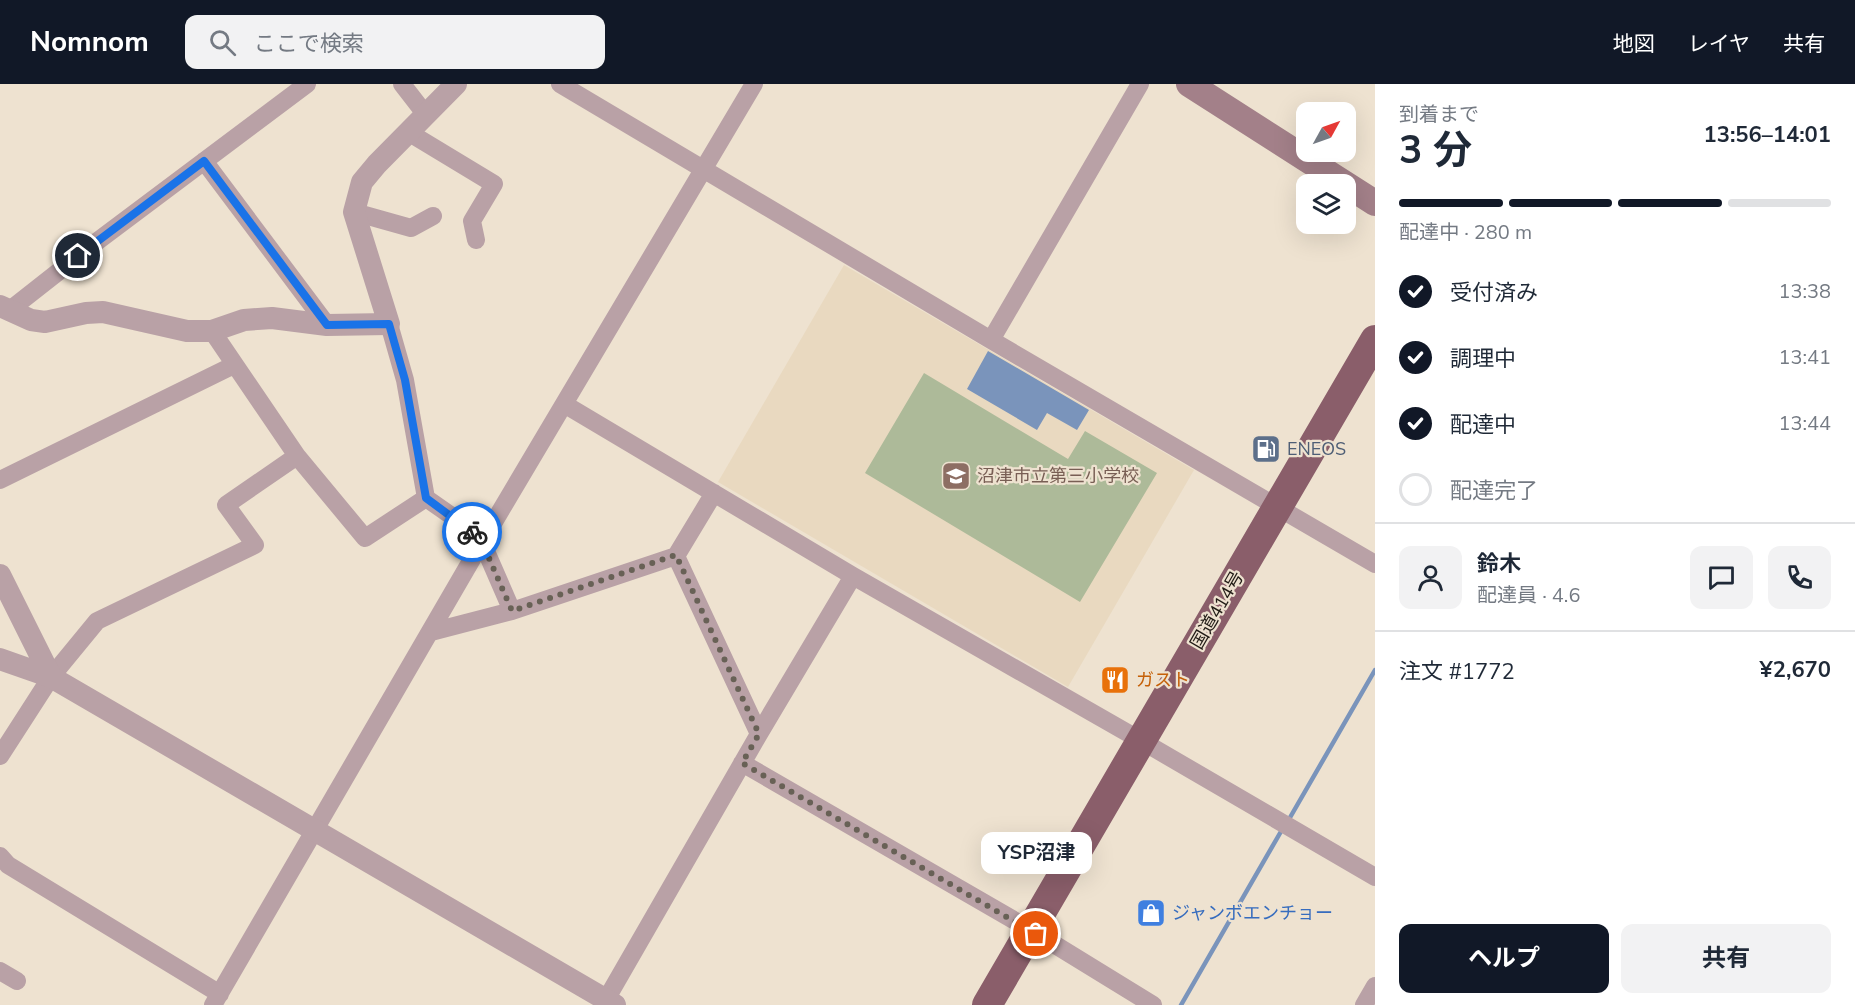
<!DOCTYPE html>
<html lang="ja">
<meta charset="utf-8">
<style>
:root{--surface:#fff;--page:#f2f2f3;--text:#1f2937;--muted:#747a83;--line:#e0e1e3;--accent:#111827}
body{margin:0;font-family:"Nunito Sans","Noto Sans JP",sans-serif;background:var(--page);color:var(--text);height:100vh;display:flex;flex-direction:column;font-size:22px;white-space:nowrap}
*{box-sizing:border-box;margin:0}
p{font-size:20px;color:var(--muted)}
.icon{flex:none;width:33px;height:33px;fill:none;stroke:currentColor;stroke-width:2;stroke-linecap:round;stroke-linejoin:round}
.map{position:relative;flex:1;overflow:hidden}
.sheet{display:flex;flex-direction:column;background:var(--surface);width:480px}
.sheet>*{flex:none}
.needle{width:39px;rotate:50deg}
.tools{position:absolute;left:1296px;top:18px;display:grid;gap:12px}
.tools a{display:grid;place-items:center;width:60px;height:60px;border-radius:12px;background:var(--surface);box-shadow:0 6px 24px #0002;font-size:30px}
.pin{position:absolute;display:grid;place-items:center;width:51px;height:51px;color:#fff;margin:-26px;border:3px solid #fff;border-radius:50%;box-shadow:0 2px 6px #0007}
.courier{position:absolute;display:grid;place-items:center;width:60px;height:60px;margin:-30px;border:4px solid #1a73e8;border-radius:50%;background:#fff;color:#222;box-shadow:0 2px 8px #0007}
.bubble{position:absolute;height:42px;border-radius:12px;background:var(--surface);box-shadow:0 6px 24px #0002;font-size:20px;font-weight:700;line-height:42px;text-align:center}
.headline em{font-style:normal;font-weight:700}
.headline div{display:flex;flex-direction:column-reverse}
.headline{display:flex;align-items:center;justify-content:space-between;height:102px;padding:0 24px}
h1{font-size:39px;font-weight:700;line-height:45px}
.bar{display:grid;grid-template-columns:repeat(4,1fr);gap:9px 6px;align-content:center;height:72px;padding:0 24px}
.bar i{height:8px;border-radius:4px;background:var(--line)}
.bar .active{background:var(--accent)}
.bar p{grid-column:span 4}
.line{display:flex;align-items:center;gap:15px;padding:0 24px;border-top:2px solid var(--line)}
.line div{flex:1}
.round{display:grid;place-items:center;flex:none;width:63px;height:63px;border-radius:12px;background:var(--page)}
ol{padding:0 24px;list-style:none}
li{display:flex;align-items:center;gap:18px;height:66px}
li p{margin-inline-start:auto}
li .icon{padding:6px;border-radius:50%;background:var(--accent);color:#fff;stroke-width:4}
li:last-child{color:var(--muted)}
li i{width:33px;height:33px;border:3px solid var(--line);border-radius:50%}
.primary-button{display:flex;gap:12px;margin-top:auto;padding:12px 24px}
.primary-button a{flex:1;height:69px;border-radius:12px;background:var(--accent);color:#fff;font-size:24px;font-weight:700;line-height:69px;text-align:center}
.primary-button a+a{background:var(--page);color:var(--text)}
header{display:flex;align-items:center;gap:36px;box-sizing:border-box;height:84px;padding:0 30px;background:var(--accent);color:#fff}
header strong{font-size:28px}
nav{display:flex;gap:33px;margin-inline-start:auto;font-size:21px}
.search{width:420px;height:54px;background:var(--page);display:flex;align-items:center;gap:15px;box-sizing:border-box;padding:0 21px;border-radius:12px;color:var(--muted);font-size:22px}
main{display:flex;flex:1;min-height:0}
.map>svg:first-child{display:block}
</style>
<header>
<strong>Nomnom</strong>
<div class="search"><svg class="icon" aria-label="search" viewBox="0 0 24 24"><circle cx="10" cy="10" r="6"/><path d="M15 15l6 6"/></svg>ここで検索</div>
<nav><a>地図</a><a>レイヤ</a><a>共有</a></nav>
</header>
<main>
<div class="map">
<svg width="1375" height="921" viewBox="0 0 1375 921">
<rect width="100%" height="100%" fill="#eee2d0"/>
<!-- built -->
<path fill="#e9d9c0" d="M844,181L1194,386L1068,603L718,398Z"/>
<!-- park -->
<path fill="#adba99" d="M924,289L1068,375L1085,347L1157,389L1080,518L865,389Z"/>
<!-- water -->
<path fill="#7a94bb" d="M988,267L1089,326L1077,346L1047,329L1037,346L967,305Z"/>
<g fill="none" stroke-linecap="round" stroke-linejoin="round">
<!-- stream -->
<path stroke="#7a94bb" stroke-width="4.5" d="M1288,737L1375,586
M1181,921L1283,744"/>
<!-- minor -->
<path stroke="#b9a1a6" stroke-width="18" d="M402,0L426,31
M560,0L991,256L1375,480
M408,48L494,100L472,137L476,156
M204,77L327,241
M354,128L411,144L433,132
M11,225L95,159L307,0
M389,240L405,296L426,414L463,440L482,458L512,527
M212,247L297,372L365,454L426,414
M991,256L1140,0
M564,320L853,492L1140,656L1375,793
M0,396L234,281
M676,472L759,650
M431,548L512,527L676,472L714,409
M0,672L51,593L97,537L255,461L226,421L297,372
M742,679L1031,846L1153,921
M0,772L8,781L220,910
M0,887L17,897
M213,921L482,458L754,0
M603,921L759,650L853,492
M1364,921L1375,902"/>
<!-- tertiary -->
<path stroke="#b9a1a6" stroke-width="22" d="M0,222L31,236L45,238L86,229L103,228L187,247H212L244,236L272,234L327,241L389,240L354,128L362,98L377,80L456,0
M0,491L51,593
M0,575L51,593L615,921"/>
<!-- secondary -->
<path stroke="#a38089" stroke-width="26" d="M1189,0L1375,119"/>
<!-- trunk -->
<path stroke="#8a5e6a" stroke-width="30" d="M987,921L1375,256"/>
</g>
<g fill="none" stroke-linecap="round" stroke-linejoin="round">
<!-- done -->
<path stroke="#686156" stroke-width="6" stroke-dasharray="0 10.8" d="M472,448L482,458L512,527L676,471L759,650L742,679L1036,850"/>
<!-- route -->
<path stroke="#1a73e8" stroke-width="8" d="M78,172L204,77L327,241L389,240L405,296L426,414L472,448"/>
</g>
<!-- icons -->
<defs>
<g id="fuel-square" transform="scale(1.5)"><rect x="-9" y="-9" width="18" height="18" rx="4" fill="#5c6f8a" stroke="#eee2d0"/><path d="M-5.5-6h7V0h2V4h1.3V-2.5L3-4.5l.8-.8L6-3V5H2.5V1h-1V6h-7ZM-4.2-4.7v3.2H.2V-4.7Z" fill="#fff"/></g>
<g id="school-square" transform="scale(1.5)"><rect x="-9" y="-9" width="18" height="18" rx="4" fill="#8d6e63" stroke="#eee2d0"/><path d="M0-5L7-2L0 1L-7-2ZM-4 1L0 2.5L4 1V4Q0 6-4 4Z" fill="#fff"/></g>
<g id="restaurant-square" transform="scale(1.5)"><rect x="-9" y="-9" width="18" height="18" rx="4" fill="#e8710a" stroke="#eee2d0"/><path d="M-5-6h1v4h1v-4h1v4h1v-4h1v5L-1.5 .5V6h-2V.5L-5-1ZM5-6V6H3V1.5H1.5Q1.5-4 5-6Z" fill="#fff"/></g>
<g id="shop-square" transform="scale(1.5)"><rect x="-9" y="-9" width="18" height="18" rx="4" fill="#3f7fe0" stroke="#eee2d0"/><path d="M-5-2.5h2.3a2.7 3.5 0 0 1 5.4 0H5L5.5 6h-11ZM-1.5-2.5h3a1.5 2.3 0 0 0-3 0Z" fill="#fff"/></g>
</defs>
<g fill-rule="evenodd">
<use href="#fuel-square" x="1266" y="365"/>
<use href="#school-square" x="956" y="392"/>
<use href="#restaurant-square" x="1115" y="596"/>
<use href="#shop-square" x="1151" y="829"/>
</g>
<g text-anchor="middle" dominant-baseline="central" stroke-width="4.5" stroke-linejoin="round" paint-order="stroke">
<!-- service labels -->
<g font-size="18" fill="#4e5e75" stroke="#eee2d0" text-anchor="start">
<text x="1287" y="365">ENEOS</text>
</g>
<!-- education labels -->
<g font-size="18" fill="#785e54" stroke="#eee2d0" text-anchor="start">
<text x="977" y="392">沼津市立第三小学校</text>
</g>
<!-- street labels -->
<g font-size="18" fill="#201b15" stroke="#eee2d0">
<text transform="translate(1217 526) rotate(-60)">国道414号</text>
</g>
<!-- food labels -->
<g font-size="18" fill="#c56008" stroke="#eee2d0" text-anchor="start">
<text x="1136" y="596">ガスト</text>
</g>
<!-- shop labels -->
<g font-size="18" fill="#366cbe" stroke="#eee2d0" text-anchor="start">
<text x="1172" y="829">ジャンボエンチョー</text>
</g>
</g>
</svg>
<div class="tools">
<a><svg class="needle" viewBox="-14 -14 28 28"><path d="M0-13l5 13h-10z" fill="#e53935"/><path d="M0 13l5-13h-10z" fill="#747a83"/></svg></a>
<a><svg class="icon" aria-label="layers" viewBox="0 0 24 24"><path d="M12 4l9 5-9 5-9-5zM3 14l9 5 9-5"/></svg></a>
</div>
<div class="pin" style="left:1036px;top:850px;background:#ea580c"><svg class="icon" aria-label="bag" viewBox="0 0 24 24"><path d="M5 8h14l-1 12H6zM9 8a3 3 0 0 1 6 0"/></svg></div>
<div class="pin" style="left:78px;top:172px;background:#1f2937"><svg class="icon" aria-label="home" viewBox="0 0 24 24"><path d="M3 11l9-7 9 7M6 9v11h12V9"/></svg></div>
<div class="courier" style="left:472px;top:448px"><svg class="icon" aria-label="bike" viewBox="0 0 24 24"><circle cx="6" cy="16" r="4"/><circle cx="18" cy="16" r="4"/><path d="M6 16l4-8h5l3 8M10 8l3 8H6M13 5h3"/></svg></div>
<div class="bubble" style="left:981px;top:748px;width:111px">YSP沼津</div>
</div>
<section class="sheet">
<div class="headline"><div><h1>3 分</h1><p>到着まで</p></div><em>13:56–14:01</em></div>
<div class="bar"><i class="active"></i><i class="active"></i><i class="active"></i><i></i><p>配達中 · 280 m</p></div>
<ol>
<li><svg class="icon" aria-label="check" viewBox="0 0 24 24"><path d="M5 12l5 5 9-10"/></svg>受付済み<p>13:38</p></li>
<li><svg class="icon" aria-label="check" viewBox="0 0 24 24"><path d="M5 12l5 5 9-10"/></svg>調理中<p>13:41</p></li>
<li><svg class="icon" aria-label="check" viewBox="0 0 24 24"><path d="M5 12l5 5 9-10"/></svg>配達中<p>13:44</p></li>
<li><i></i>配達完了</li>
</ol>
<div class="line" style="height:108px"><a class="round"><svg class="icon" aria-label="person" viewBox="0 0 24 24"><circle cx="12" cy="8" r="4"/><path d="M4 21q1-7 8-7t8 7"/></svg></a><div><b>鈴木</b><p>配達員 · 4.6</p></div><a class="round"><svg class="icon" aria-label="chat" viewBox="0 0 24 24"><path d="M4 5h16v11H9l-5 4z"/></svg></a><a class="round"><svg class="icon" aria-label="phone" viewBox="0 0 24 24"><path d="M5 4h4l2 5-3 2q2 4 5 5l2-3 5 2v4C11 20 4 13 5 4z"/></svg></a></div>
<div class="line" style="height:78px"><div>注文 #1772</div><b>¥2,670</b></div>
<div class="primary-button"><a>ヘルプ</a><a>共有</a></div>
</section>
</main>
